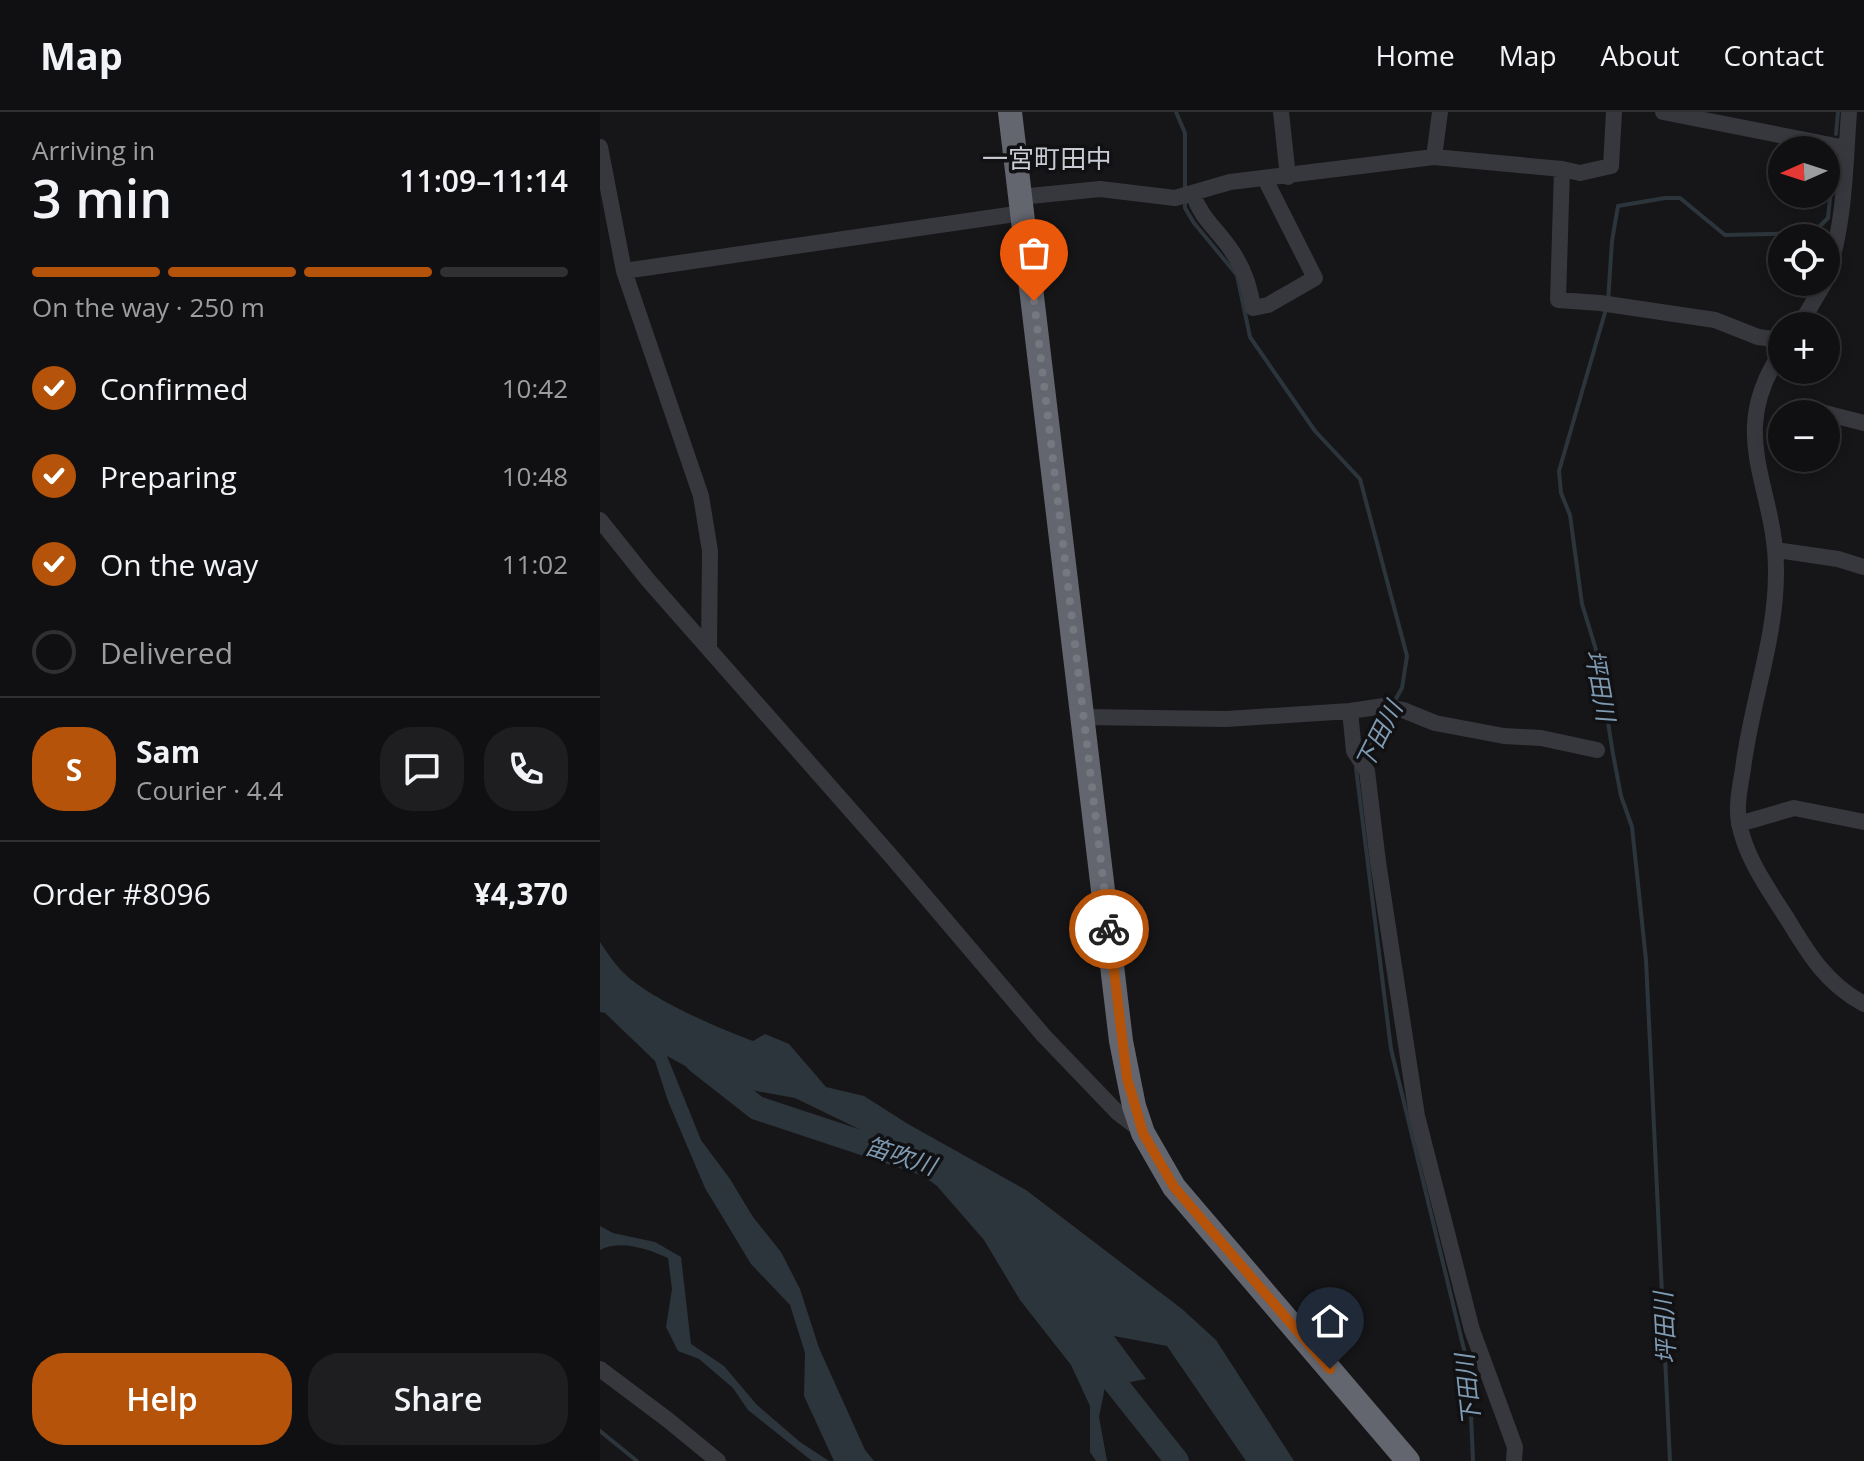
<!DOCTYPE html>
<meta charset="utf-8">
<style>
:root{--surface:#101012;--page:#1e1e20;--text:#f1f3f6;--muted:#9c9d9f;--line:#303032;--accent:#b45309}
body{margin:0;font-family:"Open Sans","Noto Sans JP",sans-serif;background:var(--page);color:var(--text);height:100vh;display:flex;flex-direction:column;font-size:30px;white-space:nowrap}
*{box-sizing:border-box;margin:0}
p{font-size:26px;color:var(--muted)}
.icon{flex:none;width:44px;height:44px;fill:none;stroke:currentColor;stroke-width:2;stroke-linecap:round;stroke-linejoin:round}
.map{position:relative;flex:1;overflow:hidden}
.side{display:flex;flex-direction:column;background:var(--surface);width:600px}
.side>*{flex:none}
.needle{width:52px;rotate:267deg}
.buttons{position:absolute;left:1168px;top:24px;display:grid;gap:16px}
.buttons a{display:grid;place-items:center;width:72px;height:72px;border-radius:50%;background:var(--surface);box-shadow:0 4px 12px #0003,0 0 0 2px var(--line);font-size:40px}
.pin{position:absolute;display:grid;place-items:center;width:68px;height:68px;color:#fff;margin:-82px -34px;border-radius:50% 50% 50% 0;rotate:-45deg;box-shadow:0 0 8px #0007}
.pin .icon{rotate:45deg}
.courier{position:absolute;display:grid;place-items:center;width:80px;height:80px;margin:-40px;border:6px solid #b45309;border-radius:50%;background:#fff;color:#222;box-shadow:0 2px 10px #0007}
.headline em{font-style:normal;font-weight:600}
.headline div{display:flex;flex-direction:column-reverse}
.headline{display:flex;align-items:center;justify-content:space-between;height:136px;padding:0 32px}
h1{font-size:52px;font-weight:600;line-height:60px}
.bar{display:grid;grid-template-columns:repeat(4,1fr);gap:12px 8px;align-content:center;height:96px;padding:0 32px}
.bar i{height:10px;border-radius:6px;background:var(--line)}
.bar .active{background:var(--accent)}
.bar p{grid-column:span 4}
.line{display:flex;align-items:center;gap:20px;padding:0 32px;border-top:2px solid var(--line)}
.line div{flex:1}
.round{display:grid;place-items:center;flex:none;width:84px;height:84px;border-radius:32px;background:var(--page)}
ol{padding:0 32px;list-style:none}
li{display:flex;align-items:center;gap:24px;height:88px}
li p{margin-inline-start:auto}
li .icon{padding:8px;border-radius:50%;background:var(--accent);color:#fff;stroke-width:4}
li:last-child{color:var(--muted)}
li i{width:44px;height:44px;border:4px solid var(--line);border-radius:50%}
.button{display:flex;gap:16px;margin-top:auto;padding:16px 32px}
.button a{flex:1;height:92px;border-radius:32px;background:var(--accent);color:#fff;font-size:32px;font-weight:600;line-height:92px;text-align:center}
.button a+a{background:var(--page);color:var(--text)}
header{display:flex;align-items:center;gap:48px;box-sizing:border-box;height:112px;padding:0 40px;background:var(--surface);border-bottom:2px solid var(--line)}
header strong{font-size:38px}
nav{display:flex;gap:44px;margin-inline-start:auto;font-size:28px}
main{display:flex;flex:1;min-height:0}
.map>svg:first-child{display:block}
</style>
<header>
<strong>Map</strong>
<nav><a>Home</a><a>Map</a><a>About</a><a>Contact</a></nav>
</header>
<main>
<section class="side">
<div class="headline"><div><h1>3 min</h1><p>Arriving in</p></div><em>11:09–11:14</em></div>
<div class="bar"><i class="active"></i><i class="active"></i><i class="active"></i><i></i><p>On the way · 250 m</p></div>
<ol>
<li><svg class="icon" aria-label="check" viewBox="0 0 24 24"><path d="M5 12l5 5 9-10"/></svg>Confirmed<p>10:42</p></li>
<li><svg class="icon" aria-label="check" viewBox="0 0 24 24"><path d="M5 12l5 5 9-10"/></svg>Preparing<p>10:48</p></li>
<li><svg class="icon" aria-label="check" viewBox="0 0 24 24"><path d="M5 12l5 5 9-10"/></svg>On the way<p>11:02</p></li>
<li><i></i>Delivered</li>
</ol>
<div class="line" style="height:144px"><b class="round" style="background:var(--accent);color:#fff">S</b><div><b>Sam</b><p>Courier · 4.4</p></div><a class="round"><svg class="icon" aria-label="chat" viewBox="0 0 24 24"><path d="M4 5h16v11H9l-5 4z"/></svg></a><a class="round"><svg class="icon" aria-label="phone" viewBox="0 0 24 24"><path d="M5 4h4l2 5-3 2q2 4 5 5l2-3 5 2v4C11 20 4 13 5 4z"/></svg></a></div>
<div class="line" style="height:104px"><div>Order #8096</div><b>¥4,370</b></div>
<div class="button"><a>Help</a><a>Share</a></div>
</section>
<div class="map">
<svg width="1264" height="1349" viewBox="0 0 1264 1349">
<rect width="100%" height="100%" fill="#161618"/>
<!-- water -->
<path fill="#2c353c" d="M0,830C6,839 12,848 19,856C44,885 116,915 153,929L165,922L189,932L226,975L264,984L308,1012L426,1078L582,1197L616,1228L694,1349H646L567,1234L514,1224L546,1267L505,1275L499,1305L507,1349H496L490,1340V1294L471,1253L420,1188L384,1128L337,1074L261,1018L195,986L156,979L100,962L67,944L101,1028L130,1067L153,1105L181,1140L200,1177L219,1236L265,1338L274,1349H234L204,1284L205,1241L190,1193L151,1152L105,1076L68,989L55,949L5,901L0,900Z
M0,1114L13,1121L55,1130L81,1145L91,1232L124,1254L157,1293L200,1330L229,1349H212L148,1298L133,1276L99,1247L78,1239L66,1215L72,1177L68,1146C48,1137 21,1127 0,1138Z"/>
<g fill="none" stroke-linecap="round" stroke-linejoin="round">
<!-- stream -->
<path stroke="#2c353c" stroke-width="4" d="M576,0L585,21V80
M1236,22L1238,0
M585,89V96L594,111L637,163L650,225L715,319L760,367L807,544L802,576L794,590
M1008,189L1012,129L1018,94L1065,86H1080L1125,123L1213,121L1228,106L1234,46
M1006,197L959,359L961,381L970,403L982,492L997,541L1013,642L1021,684L1032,715L1046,848L1070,1349
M762,645L788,601
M758,653L756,656L791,937L869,1258L873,1349
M0,1319L37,1349"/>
<!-- river -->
<path stroke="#2c353c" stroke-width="24" d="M97,949L157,996L323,1051
M496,1247L577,1349"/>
<!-- minor -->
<path stroke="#37383d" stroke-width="16" d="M681,0L688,65
M1063,0L1246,36
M0,35L24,159L101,384L110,439L109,537
M834,45L840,0
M962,57L958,188L1000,191L1115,208L1158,225L1182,228
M593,82C601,106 615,115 629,135C643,154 650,173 653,196L668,193L715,166L665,67
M420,85L500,77L575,86L630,70L834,45L962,57L980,61L1011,54L1014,0
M24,159L422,101
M1226,166C1245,114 1245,55 1249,0
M1199,214L1225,170
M1182,239C1124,324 1177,374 1176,461C1176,527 1151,591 1143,657C1140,675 1136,693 1139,711C1146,747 1169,778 1188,808C1209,843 1227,872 1264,892
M1221,300L1264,311
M0,408L48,468L291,744L444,924L518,1001L543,1020
M1176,438L1238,447L1264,455
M750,599L784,594L803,598L835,611L904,624L941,626L997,638
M484,605L626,607L750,599L754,639L767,659L778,750L817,1004L872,1218L915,1335L914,1349
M1139,712L1194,696L1264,710
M0,1257L68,1308L118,1349"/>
<!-- highway -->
<path stroke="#63666e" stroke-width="24" d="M410,0L521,929L534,994L543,1021L574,1075L808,1349"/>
</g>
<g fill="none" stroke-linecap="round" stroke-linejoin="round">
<!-- done -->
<path stroke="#757880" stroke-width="8" stroke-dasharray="0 14.4" d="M434,189L509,817"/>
<!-- route -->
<path stroke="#b45309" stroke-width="10" d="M509,817L527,966L543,1021L574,1075L730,1257"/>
</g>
<g text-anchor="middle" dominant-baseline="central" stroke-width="7" stroke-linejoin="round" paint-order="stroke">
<!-- water labels -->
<g font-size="24" font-style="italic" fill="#7f9bb3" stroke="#111113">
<text transform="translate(1001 573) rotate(80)">坪田川</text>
<text transform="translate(778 623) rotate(-63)">下田川</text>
<text transform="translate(301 1043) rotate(18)">笛吹川</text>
<text transform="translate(1064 1216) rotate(-93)">坪田川</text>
<text transform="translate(867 1278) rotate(-96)">下田川</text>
</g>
<!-- quarter labels -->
<g font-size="26" fill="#c9ccd4" stroke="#111113">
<text x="447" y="46">一宮町田中</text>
</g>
</g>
</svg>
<div class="buttons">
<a><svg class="needle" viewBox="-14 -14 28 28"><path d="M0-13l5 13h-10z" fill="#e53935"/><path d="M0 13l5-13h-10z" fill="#9c9d9f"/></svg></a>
<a><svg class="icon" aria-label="locate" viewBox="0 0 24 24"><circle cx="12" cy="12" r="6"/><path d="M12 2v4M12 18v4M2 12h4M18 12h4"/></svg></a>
<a>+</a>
<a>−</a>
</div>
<div class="pin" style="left:434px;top:189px;background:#ea580c"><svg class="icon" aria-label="bag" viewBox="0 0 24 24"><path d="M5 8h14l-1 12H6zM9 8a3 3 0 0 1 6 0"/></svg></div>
<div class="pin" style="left:730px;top:1257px;background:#1f2937"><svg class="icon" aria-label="home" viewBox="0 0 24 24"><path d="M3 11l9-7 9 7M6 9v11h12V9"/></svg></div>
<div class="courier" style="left:509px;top:817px"><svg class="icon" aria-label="bike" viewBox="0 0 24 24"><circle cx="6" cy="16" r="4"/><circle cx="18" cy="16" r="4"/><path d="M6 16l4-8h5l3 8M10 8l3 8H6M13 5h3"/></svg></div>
</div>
</main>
